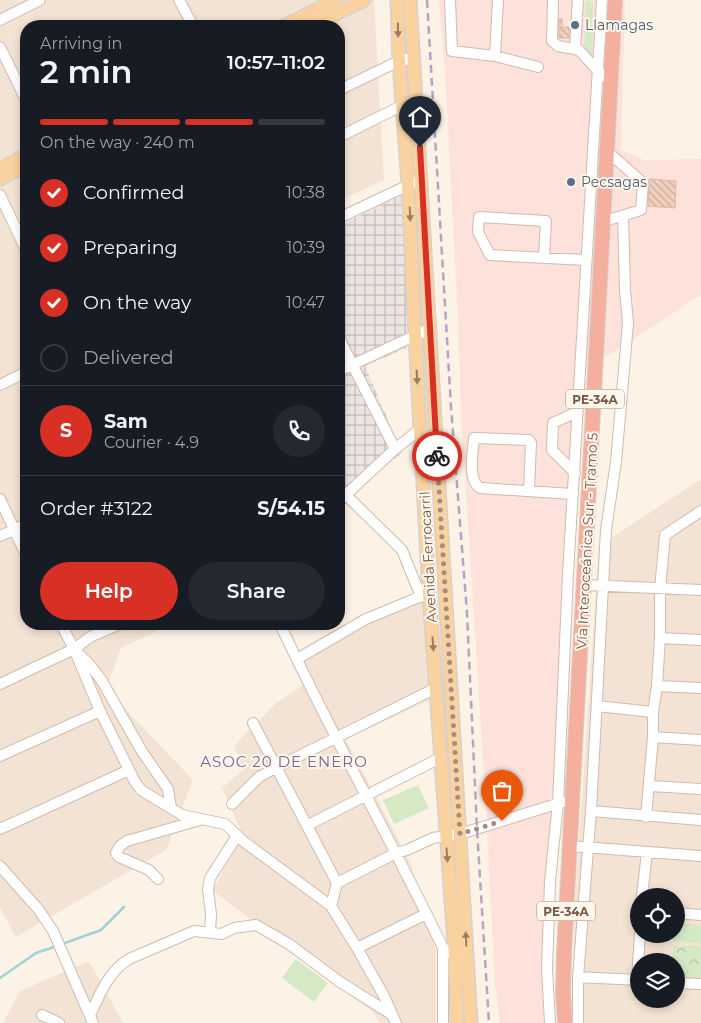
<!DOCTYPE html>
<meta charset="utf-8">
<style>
:root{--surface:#171b24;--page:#242831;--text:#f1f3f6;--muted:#9ea1a6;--line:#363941;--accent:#d93025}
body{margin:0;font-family:Montserrat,sans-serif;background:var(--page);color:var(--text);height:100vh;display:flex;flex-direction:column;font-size:19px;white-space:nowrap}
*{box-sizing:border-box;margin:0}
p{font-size:16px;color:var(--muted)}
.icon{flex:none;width:28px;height:28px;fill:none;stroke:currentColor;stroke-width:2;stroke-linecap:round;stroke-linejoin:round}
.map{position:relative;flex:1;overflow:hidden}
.panel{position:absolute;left:20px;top:20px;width:325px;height:610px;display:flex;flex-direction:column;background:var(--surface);border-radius:20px;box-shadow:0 2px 8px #0003}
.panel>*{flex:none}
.fabs{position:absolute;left:630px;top:888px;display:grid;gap:10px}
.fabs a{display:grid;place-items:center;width:55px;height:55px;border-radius:50%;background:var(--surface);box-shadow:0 2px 8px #0003;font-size:25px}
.pin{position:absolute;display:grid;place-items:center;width:42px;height:42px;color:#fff;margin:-51px -21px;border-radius:50% 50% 50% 0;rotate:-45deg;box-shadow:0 0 5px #0007}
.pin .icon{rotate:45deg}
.courier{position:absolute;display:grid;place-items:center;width:50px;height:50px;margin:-25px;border:4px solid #d93025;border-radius:50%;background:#fff;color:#222;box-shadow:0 1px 6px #0007}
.overview em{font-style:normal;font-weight:600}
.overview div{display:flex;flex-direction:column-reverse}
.overview{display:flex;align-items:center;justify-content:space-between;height:85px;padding:0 20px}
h1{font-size:32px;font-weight:600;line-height:38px}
.bar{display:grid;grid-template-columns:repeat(4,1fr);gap:8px 5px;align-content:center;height:60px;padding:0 20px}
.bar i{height:6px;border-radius:4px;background:var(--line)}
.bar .selected{background:var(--accent)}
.bar p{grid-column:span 4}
.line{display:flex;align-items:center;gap:12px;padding:0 20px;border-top:1px solid var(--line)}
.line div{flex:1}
.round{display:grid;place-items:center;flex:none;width:52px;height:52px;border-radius:26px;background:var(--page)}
ol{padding:0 20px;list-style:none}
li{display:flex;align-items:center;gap:15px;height:55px}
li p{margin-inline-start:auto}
li .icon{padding:5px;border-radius:50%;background:var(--accent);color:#fff;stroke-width:4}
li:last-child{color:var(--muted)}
li i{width:28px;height:28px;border:2px solid var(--line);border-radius:50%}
.button{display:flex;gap:10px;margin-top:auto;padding:10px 20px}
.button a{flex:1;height:58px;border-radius:30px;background:var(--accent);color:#fff;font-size:20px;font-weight:600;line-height:58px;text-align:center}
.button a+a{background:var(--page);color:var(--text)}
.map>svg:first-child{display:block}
</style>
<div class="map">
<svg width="701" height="1023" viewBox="0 0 701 1023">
<defs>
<pattern id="industrial-grid" width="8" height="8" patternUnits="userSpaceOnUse" patternTransform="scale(1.25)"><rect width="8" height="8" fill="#ece5e0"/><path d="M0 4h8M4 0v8" fill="none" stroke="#c4bcb8"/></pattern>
<pattern id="park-crowns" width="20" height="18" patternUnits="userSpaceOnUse" patternTransform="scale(1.25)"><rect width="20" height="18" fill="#d5e9c4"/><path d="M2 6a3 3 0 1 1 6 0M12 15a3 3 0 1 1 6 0" fill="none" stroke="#b1c0a1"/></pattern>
<pattern id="building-back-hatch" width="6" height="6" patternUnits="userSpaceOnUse" patternTransform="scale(1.25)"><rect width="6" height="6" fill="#f1cfbe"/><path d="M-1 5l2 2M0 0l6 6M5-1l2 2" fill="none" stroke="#c8ab9c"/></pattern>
</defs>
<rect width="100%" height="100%" fill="#fcf2e6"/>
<!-- residential -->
<path fill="#f3e3d4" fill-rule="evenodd" d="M0,0H374L384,180L339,201V26H26V624H171L121,648L106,689L193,780L166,850L16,937L0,908Z
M701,479V1023H571L576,887L599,546ZM639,896H676V934H639ZM639,961H676V999H639Z
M438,586L445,693L346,739L411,864L436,951V1023H380L373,1012L213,891L242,833L222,788L244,769L234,746L276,703L302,686L297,665Z
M89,961L123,1023H3L20,991Z"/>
<!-- commercial -->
<path fill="#fce2da" d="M439,0H625L621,149L644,160L701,159V295L580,374L565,767L556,874L552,971L555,1023H500L495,984L485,790L461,413L458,318L445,71Z"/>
<!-- industrial -->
<path fill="url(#industrial-grid)" d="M404,194L407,348L365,366L402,453L339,501V226Z"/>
<!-- grass -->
<path fill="#d5e9c4" d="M586,1L593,2L592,57L584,50Z
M414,208H418L423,319H419Z
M418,785L429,808L394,824L383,800Z
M676,923L701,925V943L673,941V934H676Z
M296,959L328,983L314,1002L282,978Z"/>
<!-- park -->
<path fill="url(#park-crowns)" d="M673,945L701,946V978L676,977V961H673Z"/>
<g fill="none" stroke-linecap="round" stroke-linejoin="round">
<!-- stream -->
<path stroke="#a1d2d7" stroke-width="2.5" d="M62,944L101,930L124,907
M0,978L36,953L57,946"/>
</g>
<!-- building -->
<path fill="url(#building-back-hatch)" stroke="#e3b59e" d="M559,19H562V27H569V38H559Z
M649,179L676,181L675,208L648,206Z"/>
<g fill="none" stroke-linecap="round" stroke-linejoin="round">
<!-- minor casing -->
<g stroke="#cfbbaf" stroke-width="12">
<path id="minor" d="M179,0L193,26
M450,0L452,51L495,56L538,67
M553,0L552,41L558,46L579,50L597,70L612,82
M0,20L40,0
M0,47L26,100
M575,48L578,0
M495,56L498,0
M339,90L399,61L414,58
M339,137L407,103
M0,195L26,250
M339,218L415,182
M605,221L641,210L643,183L608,152
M544,258L546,221L479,217L478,232L490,255L586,260
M339,338L395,449
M339,371L429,329
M0,385L26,372
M575,473L552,450L553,423L577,412
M529,491L531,443L529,440L474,438C473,452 467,479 480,488L573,494
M346,495L402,550L421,597
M0,499L26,555
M339,501L395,449L420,429
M0,536L26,524
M585,585L701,590
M61,624L74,649L100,711L135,782L141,790L182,815L225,824L243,841L331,906L357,948L384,996L396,1023
M280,624C331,734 391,839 443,948L455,956L461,957
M660,638L701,640
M78,653L91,666L102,681L141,750L168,789L171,808
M297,659L366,619L429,593
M0,684L74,649L90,637L120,624
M657,686L701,688
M597,706L653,712
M253,723L337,883L331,906
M653,737L701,740
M0,756L100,711
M650,786L701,789
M232,804L259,777L277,767L436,688
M591,811L701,820
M646,817L653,737V712L657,686L660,638V589L665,535L701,511
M308,825L440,758
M0,829L129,770
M570,846L701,856
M0,866L39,910L53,931L93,1023
M158,879L149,870L119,857L116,853L120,846L127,841L200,820
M337,883L396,853L407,850L433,838L460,834L563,802
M642,896L647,852
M676,913L701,915
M210,932L211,914L208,889L210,878L237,836
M357,948L426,914
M443,948V1023
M578,977L639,980
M637,980L640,934
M676,983L701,984
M42,1015L59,1023
M90,1015C100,994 108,972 129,959L194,931L222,934L234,928L256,925L289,944L340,982L391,1014
M550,1023L547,969L550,881L558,803L568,574L602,0
M578,1023V977L591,811L606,530L616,462L628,323L625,290L623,216"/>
</g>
<!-- major casing -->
<g stroke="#d8d0cd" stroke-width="15">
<path id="major" d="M397,0L399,61L408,184L415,336L429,593L455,956L457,1023
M410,0L471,1023
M284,26L336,0
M311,26L364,0
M0,169L26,155
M0,179L26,165"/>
</g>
<!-- highway casing -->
<g stroke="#d8d0cd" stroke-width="16">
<path id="highway" d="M565,1023L563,993L564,953L615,0"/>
</g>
<!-- minor -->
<use href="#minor" stroke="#fff" stroke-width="10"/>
<!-- major -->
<use href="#major" stroke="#f9d2a0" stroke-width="12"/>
<!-- highway -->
<use href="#highway" stroke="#f5af9e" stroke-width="14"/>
<!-- rail -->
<path stroke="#b4a4c6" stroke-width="2.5" stroke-dasharray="8 5" stroke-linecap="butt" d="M427,0L451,407L467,613L477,829L489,1023"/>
</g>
<!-- one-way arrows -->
<defs><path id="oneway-solid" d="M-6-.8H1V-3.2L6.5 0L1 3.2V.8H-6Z" transform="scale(1.25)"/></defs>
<g fill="#9d7c64">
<use href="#oneway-solid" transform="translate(398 30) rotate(89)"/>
<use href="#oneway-solid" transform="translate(410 214) rotate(88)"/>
<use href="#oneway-solid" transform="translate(417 377) rotate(87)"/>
<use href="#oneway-solid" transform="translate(433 644) rotate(86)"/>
<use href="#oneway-solid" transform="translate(447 855) rotate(86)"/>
<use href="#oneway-solid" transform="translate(466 939) rotate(-93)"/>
</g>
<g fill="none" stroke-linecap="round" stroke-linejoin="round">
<!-- done -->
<path stroke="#a48d81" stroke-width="5" stroke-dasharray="0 9" d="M437,456L460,834L502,821"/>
<!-- route -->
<path stroke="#d93025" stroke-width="6" d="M420,147L437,456"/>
</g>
<!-- markers -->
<g fill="#5c6f8a" stroke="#fff6ec" stroke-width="2">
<circle cx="575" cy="25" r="5"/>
<circle cx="571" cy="182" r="5"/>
</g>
<g text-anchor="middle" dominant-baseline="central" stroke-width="4" stroke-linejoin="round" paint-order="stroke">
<!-- shield labels -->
<g fill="#fff6ec" stroke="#9e877b" stroke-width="1">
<rect x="566" y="389.5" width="58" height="19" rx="4"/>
<rect x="537" y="901.5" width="58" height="19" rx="4"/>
</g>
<g font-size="12" font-weight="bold" fill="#75574b">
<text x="595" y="399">PE-34A</text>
<text x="566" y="911">PE-34A</text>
</g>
<!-- service labels -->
<g font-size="14" fill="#4e5e75" stroke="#fff6ec" text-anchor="start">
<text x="585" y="25">Llamagas</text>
<text x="581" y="182">Pecsagas</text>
</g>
<!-- street labels -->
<g font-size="14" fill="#75574b" stroke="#fff6ec">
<text transform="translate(587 541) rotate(-87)">Vía Interoceánica Sur - Tramo 5</text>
<text transform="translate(428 557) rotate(-93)">Avenida Ferrocarril</text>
</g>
<!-- neighbourhood labels -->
<g font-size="15" letter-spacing="1" fill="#7e6391" stroke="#fff6ec">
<text x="284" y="761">ASOC 20 DE ENERO</text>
</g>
</g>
</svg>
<div class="fabs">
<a><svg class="icon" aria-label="locate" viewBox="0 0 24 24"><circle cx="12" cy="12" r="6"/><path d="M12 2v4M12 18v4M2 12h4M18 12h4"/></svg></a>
<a><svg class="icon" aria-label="layers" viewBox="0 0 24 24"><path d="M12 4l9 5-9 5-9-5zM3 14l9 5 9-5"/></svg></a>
</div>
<div class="pin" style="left:502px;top:821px;background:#ea580c"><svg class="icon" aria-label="bag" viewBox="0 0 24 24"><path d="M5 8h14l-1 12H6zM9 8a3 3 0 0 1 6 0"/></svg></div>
<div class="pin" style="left:420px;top:147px;background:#1f2937"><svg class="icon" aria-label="home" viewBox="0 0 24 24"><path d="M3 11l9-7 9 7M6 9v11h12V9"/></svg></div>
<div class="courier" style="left:437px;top:456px"><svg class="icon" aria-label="bike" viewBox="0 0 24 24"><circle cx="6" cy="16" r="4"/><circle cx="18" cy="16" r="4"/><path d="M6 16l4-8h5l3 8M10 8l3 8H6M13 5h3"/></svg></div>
<section class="panel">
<div class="overview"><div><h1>2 min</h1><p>Arriving in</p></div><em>10:57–11:02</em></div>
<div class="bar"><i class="selected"></i><i class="selected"></i><i class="selected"></i><i></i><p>On the way · 240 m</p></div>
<ol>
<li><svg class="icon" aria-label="check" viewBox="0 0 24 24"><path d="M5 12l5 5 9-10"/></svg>Confirmed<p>10:38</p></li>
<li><svg class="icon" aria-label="check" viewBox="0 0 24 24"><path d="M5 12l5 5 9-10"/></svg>Preparing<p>10:39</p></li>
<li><svg class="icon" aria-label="check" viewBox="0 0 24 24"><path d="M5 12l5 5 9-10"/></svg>On the way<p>10:47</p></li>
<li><i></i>Delivered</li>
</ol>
<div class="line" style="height:90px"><b class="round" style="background:var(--accent);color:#fff">S</b><div><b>Sam</b><p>Courier · 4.9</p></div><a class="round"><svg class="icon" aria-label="phone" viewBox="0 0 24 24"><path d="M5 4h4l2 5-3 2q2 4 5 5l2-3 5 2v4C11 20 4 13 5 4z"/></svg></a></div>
<div class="line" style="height:65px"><div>Order #3122</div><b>S/54.15</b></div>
<div class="button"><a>Help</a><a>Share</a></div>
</section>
</div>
